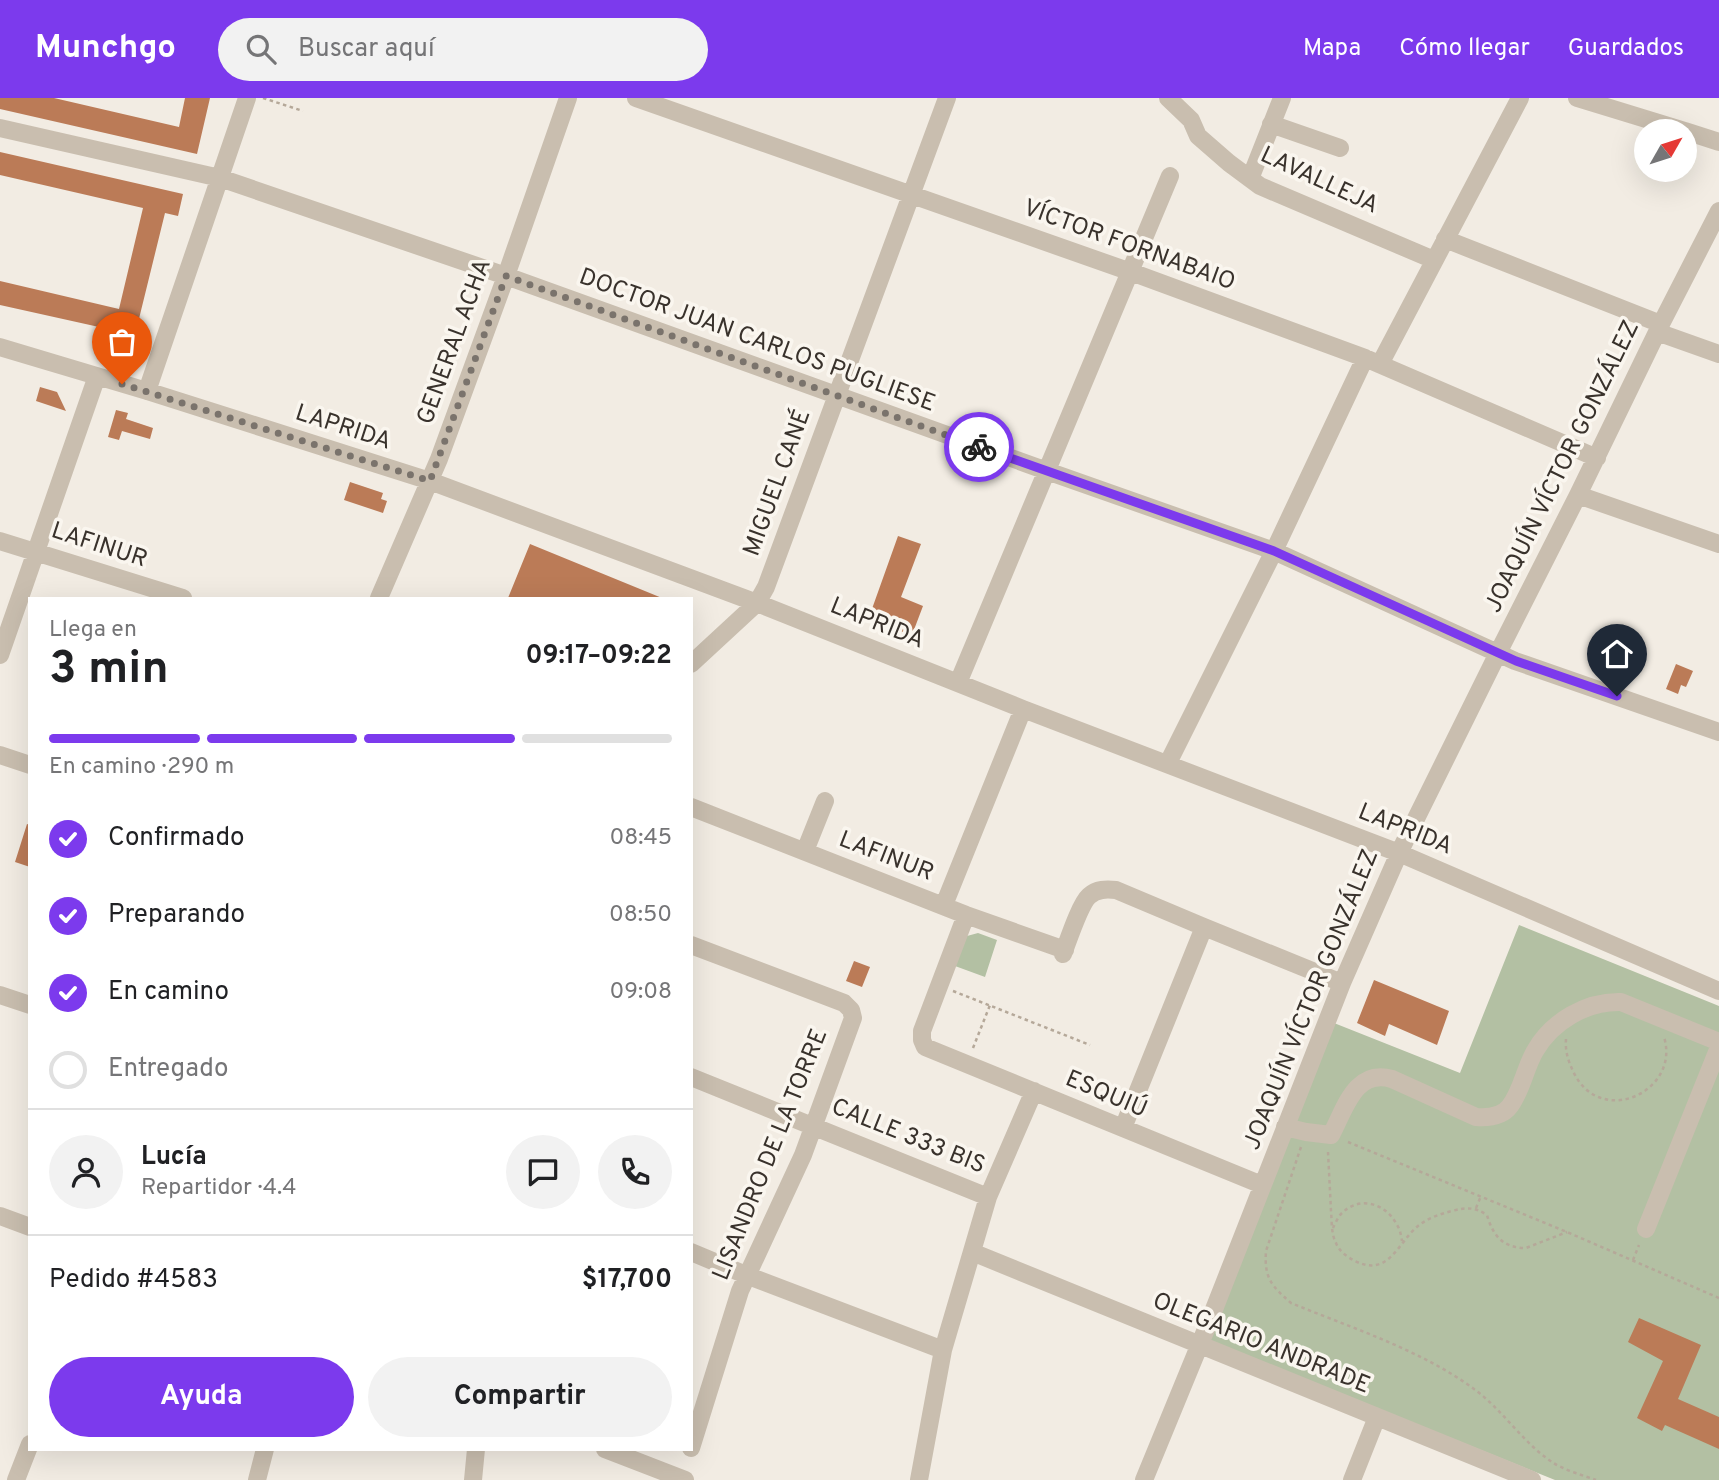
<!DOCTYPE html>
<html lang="es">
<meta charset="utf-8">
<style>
:root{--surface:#fff;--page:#f2f2f2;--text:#202124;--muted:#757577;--line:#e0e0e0;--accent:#7c3aed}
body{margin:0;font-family:Overpass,sans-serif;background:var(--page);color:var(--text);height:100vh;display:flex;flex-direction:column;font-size:26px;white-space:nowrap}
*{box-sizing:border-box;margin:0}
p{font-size:23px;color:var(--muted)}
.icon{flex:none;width:38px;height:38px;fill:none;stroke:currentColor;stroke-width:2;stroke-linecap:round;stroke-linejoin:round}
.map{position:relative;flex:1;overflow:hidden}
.side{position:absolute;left:28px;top:499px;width:665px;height:854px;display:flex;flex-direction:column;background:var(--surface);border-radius:0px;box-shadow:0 7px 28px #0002}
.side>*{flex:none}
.needle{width:46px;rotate:51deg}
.tools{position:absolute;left:1634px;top:21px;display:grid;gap:14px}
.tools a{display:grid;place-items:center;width:63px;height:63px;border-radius:50%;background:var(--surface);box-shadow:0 7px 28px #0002;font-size:35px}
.pin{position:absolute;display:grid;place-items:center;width:60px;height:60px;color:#fff;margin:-72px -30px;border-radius:50% 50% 50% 0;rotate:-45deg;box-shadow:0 0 7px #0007}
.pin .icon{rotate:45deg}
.courier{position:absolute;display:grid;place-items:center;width:70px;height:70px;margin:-35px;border:5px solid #7c3aed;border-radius:50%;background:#fff;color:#222;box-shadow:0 2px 9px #0007}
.headline em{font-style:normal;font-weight:700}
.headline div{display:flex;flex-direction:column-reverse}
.headline{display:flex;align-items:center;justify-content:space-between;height:119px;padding:0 21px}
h1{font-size:46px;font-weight:700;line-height:52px}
.bar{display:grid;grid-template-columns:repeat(4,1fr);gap:10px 7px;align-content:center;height:84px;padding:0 21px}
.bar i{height:9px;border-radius:5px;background:var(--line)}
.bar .selected{background:var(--accent)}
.bar p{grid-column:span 4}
.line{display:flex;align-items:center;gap:18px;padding:0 21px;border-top:2px solid var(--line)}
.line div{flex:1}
.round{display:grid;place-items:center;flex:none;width:74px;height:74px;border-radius:37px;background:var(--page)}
ol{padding:0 21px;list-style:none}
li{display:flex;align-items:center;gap:21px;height:77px}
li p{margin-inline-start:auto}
li .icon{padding:7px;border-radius:50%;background:var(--accent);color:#fff;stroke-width:4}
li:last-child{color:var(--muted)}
li i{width:38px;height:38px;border:4px solid var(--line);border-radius:50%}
.cta{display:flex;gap:14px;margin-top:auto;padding:14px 21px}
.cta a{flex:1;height:80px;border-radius:42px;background:var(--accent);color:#fff;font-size:28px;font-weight:700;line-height:80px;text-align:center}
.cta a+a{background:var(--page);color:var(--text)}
header{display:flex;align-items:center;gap:42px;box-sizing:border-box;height:98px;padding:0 35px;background:var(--accent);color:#fff}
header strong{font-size:33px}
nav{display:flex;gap:38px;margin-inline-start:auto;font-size:24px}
.search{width:490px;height:63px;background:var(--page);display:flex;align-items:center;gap:18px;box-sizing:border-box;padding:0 24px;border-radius:38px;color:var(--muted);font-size:26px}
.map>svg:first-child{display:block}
</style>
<header>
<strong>Munchgo</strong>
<div class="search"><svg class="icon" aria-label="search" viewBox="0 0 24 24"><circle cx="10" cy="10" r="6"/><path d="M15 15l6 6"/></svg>Buscar aquí</div>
<nav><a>Mapa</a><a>Cómo llegar</a><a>Guardados</a></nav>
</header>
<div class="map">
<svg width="1719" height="1382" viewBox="0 0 1719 1382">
<rect width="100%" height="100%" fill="#f2ece3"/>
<!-- green -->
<path fill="#b3c0a3" d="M1519,827L1719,908V1382H1555L1207,1242L1334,925L1460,975Z
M978,835L997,842L985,879L955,868L967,838Z"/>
<!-- building -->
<path fill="#bb7b57" d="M0,0H54L179,29L185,0H210L197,56L0,11Z
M0,54L183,96L178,118L165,115L135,237L0,207V183L119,211L143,110L0,77Z
M40,289L57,294L66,313L36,303Z
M116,312L128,315L126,321L153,330L150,341L122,333L119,342L108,339Z
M350,384L383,395L381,401L387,403L383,415L344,402Z
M898,438L921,446L901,499L923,508L912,537L868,522Z
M530,446L662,500H508Z
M1676,566L1693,573L1686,589L1681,587L1678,596L1666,591Z
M27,726L30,727V769L15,764Z
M854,863L870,869L862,889L846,883Z
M1374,882L1449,913L1437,947L1389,926L1385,938L1357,925Z
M1639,1220L1701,1247L1678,1301L1719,1319V1351L1665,1327L1662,1333L1637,1320L1663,1263L1628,1244Z"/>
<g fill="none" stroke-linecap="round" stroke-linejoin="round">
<!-- path -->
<path stroke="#b5a899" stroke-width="2.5" stroke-dasharray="3.5 3.5" stroke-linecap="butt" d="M263,0L303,13
M953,893L1090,947
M1566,941C1565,952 1568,963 1573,973C1599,1031 1681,994 1664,939
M973,950L990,907
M1348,1044L1567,1134L1719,1200
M1301,1049L1266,1153C1264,1181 1272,1188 1291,1205C1352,1230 1421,1252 1474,1291C1503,1312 1522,1344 1552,1364C1564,1372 1582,1377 1596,1382
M1328,1054C1329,1073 1330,1093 1331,1113C1332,1123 1331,1136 1336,1145C1339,1153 1347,1159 1355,1163C1389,1180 1398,1144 1418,1128C1428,1120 1440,1116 1452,1113C1466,1109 1475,1109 1487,1117C1493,1138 1503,1150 1526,1150L1567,1134
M1476,1110L1481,1098
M1333,1130C1335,1126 1338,1119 1341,1116C1359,1097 1386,1105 1397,1127C1400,1131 1401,1137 1402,1143
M1633,1162L1639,1147"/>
<!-- minor -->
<path stroke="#c9beaf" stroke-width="18" d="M636,0L1131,174L1365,260L1597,360
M1168,0L1191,22L1198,38L1229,65L1260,88L1434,162
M1577,0L1685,33
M1271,26L1340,50
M0,30L220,80L506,178L1047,373L1274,453L1515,563L1719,634
M1685,33L1719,44
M1250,81L1282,0
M1445,141L1661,226
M1657,234L1719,256
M0,249L147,293L430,383L757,505L1023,611L1399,755L1719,893
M1380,266L1520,0
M147,293L247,0
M1578,397L1719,446
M0,443L183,500
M379,500L439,361L506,178L568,0
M0,557L97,278
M691,566L757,505L766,489L947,0
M958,585L1170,78
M0,657L30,667
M1168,665L1274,453L1365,260
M691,709L966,817L1065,852
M805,753L825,703
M944,807L1023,611
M966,817L922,933V942L925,949L1262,1087
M691,847L844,905L851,912L853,920L803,1057L740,1193L691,1350
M1063,856C1068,843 1080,806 1089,798C1097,791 1106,791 1116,792L1204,829L1342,885
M0,897L30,907
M691,979L988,1099
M1285,1029L1306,1034L1331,1037C1345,1011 1355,970 1392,981L1476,1019C1489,1020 1502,1019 1510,1008C1522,992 1525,970 1535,953C1552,923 1587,903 1621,904L1719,944
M1123,1030L1204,829
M0,1118L30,1129
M1646,1131L1719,949
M691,1154L746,1177L943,1252
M972,1154L1532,1382
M605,1351L685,1382
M16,1382L30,1346
M257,1382L265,1351
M473,1382L476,1351
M919,1382L943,1252L988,1099L1034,993
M1144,1382L1211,1219L1342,885L1399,755L1498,555L1578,397L1661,226L1719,113
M1352,1382L1377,1319"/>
</g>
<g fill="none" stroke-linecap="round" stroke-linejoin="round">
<!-- done -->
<path stroke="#7a736c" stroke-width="7" stroke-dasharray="0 12.6" d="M122,286L430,383L506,178L979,349"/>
<!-- route -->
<path stroke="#7c3aed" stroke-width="9" d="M979,349L1274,453L1516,563L1617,598"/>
</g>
<g text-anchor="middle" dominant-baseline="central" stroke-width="7" stroke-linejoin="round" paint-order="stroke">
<!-- street labels -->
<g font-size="24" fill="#39322c" stroke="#faf6ef">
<text transform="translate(1319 83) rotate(25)">LAVALLEJA</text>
<text transform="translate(1129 148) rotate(20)">VÍCTOR FORNABAIO</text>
<text transform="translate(757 243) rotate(20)">DOCTOR JUAN CARLOS PUGLIESE</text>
<text transform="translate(455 244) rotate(-70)">GENERAL ACHA</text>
<text transform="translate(343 330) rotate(18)">LAPRIDA</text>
<text transform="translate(1563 369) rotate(-64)">JOAQUÍN VÍCTOR GONZÁLEZ</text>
<text transform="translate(778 385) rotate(-70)">MIGUEL CANÉ</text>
<text transform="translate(99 448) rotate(18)">LAFINUR</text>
<text transform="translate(877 526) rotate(22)">LAPRIDA</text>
<text transform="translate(1405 732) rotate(22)">LAPRIDA</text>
<text transform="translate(886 759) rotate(21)">LAFINUR</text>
<text transform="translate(1312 902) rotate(-68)">JOAQUÍN VÍCTOR GONZÁLEZ</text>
<text transform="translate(1106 997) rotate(23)">ESQUIÚ</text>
<text transform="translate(908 1039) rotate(22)">CALLE 333 BIS</text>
<text transform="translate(771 1057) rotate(-68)">LISANDRO DE LA TORRE</text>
<text transform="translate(1261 1246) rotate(22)">OLEGARIO ANDRADE</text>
</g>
</g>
</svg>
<div class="tools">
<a><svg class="needle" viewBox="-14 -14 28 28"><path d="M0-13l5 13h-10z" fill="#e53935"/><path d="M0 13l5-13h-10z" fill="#757577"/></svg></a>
</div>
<div class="pin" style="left:122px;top:286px;background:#ea580c"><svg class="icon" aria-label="bag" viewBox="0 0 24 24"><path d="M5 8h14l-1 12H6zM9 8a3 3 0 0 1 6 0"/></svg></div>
<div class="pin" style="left:1617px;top:598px;background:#1f2937"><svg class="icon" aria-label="home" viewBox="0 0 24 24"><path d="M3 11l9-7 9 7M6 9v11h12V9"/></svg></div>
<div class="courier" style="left:979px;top:349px"><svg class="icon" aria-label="bike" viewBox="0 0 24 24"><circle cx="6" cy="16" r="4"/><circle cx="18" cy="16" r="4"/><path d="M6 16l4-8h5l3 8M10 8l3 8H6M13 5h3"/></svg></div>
<section class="side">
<div class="headline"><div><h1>3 min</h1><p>Llega en</p></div><em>09:17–09:22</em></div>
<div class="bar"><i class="selected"></i><i class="selected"></i><i class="selected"></i><i></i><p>En camino · 290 m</p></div>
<ol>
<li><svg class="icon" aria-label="check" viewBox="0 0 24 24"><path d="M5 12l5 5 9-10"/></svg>Confirmado<p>08:45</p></li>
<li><svg class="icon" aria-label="check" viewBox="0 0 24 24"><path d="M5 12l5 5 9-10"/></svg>Preparando<p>08:50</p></li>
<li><svg class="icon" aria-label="check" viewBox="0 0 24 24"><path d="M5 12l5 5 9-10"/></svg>En camino<p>09:08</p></li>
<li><i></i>Entregado</li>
</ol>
<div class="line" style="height:126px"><a class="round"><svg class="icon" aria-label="person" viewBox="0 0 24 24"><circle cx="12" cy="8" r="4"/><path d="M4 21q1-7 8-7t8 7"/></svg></a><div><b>Lucía</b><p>Repartidor · 4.4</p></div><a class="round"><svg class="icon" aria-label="chat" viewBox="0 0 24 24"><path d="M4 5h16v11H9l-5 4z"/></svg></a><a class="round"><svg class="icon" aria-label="phone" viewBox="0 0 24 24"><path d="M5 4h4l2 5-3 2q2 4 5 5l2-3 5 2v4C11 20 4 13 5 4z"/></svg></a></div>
<div class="line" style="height:91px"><div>Pedido #4583</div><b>$17,700</b></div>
<div class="cta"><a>Ayuda</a><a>Compartir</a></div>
</section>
</div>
